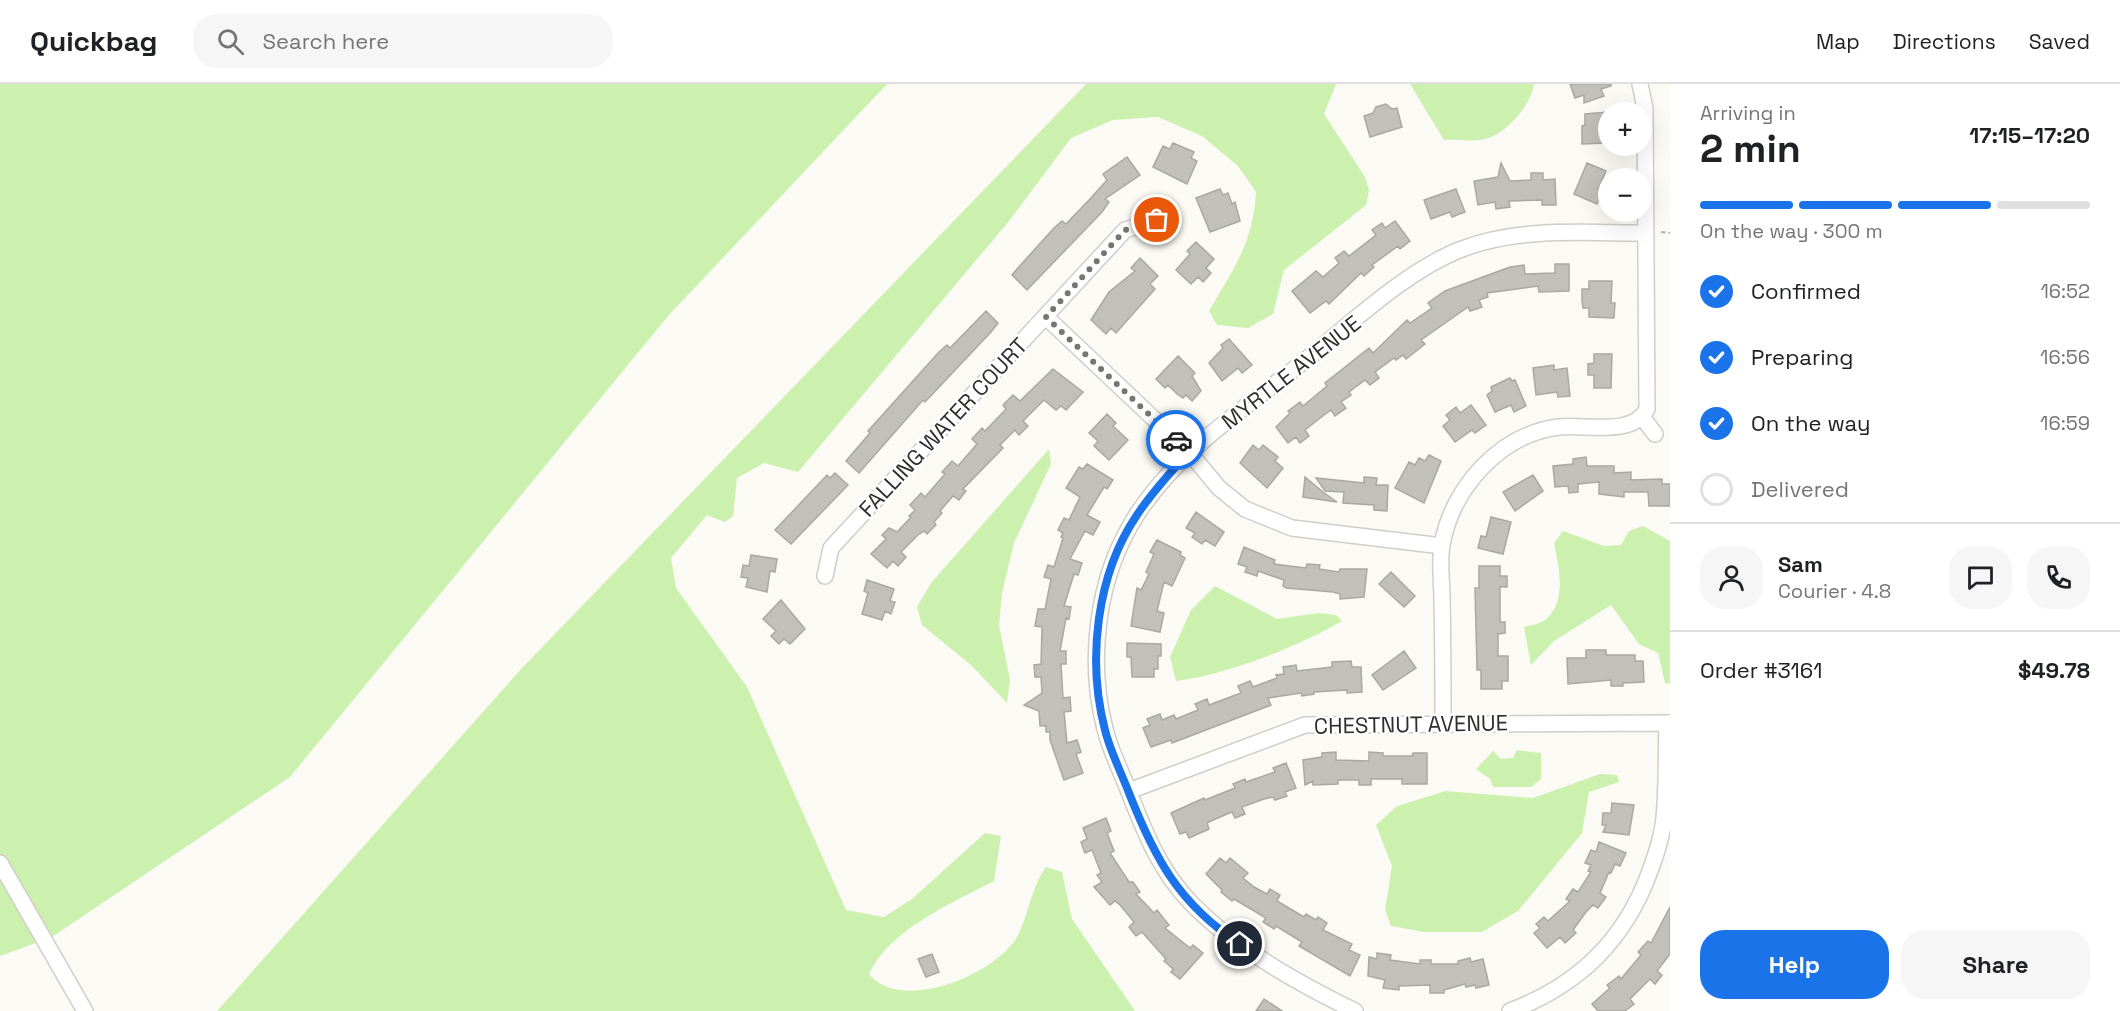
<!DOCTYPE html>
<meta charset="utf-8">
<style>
:root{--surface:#fff;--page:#f6f6f6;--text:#202124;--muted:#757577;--line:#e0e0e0;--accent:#1a73e8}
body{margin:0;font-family:"Space Grotesk",sans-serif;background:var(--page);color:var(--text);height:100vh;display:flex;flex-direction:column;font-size:22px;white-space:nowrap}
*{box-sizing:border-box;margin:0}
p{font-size:20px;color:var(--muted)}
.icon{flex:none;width:33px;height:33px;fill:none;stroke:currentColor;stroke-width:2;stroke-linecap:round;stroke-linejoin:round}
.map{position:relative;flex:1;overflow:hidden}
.drawer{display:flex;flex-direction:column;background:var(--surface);width:450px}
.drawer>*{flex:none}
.buttons{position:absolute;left:1598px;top:18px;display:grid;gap:12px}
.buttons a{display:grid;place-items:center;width:54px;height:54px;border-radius:50%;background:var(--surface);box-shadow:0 6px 24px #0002;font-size:30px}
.pin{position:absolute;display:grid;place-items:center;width:51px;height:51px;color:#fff;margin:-26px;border:3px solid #fff;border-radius:50%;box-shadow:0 2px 6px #0007}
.courier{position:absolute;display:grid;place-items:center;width:60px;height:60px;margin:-30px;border:4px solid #1a73e8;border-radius:50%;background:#fff;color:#222;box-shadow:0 2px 8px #0007}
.overview em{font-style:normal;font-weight:800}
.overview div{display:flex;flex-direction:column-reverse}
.overview{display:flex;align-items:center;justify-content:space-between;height:102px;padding:0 30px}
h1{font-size:39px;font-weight:800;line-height:45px}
.bar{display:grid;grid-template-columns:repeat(4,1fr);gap:9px 6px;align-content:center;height:72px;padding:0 30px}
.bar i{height:8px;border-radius:4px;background:var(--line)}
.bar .current{background:var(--accent)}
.bar p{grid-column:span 4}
.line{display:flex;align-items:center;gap:15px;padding:0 30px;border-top:2px solid var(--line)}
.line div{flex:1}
.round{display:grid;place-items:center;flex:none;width:63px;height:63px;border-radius:24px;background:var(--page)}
ol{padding:0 30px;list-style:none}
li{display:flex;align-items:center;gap:18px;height:66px}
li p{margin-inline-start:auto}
li .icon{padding:6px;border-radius:50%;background:var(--accent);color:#fff;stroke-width:4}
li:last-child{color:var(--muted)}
li i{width:33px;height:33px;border:3px solid var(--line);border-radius:50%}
.primary-button{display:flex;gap:12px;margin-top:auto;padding:12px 30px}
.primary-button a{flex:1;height:69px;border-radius:24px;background:var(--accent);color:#fff;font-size:24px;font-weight:800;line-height:69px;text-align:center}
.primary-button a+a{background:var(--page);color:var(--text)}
header{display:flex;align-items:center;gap:36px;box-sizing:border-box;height:84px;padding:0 30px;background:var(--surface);border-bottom:2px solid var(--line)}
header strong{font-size:28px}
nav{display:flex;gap:33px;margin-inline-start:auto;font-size:21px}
.search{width:420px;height:54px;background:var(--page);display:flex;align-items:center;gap:15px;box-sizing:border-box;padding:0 21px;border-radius:24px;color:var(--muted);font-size:22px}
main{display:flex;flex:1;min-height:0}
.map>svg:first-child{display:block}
</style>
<header>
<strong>Quickbag</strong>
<div class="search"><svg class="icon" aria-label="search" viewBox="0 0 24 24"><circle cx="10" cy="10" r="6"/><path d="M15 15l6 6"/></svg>Search here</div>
<nav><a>Map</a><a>Directions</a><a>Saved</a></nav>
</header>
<main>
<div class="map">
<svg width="1670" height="927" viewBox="0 0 1670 927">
<rect width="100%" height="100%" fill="#fbfaf4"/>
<!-- green -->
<path fill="#ccf1af" d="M0,0H887L668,232L290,693L49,855L0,771Z
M1086,0H1336L1324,30L1365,93L1369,106L1366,121L1284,186L1273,230L1248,244L1217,241L1209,227C1234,184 1253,159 1256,108L1238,82L1202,52L1158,33L1113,36L1071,54L1009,137L798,388L764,379L737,394L733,432L725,438L707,431L671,474L676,504L747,603L846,826L884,833L912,815L985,749L1001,752L994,797C952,819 890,845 869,890C898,927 984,896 1013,859C1027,842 1029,806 1046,783L1062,788L1072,835L1135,927H217L523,583Z
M1410,0H1534C1531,20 1510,45 1491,53C1479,59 1457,55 1444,56Z
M1049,365L1051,380L1014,459L1002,509L999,541L1010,596L1007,619L971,581L922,541L917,523L931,499Z
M1643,442L1670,457V600L1665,599L1658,569L1639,560L1611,521L1554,557L1531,581L1524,543C1531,541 1541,540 1546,535C1567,517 1559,482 1554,459L1563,447L1604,462L1621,461L1629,447Z
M1215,502L1277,535L1319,529L1336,531L1342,537C1300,562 1223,592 1176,597L1170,573L1191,526Z
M1517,666L1541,669V695L1531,703H1493L1490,695L1476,685L1493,667L1501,675L1513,674Z
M1600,690L1617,691L1619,698L1589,708L1582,749L1518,827L1482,848H1424L1391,842L1385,826L1392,782L1376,741L1397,722L1446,707L1533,714Z
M0,787L41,857L0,872Z"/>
<!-- building -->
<path fill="#c1c0ba" stroke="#a9a8a2" stroke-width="1.5" d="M1570,0H1611V2L1601,5L1604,12L1584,19V11L1575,14Z
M1386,20L1392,25L1397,24L1402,43L1370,53L1364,32L1373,29L1376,23Z
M1608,28L1606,59L1582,60V42L1585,41V30Z
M1173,59L1194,68L1191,74L1197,77L1187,100L1153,83L1163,62L1170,65Z
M1127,73L1140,91L1105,115L1109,118L1102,128L1027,206L1012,191L1017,185L1054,144L1062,137L1066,140L1089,116L1107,96L1103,90Z
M1501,79L1510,97L1531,96V89H1543V96L1555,95L1556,121H1542V116L1509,117L1510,123L1496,125L1495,118L1478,121L1474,97L1498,93Z
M1587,79L1606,87L1598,106L1602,108L1597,120L1574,110Z
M1220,105L1223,111L1228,109L1232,120L1235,118L1240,137L1210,148L1196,114Z
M1456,105L1465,128L1452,133L1450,128L1431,135L1424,116Z
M1395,137L1410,157L1400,165L1398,162L1372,181L1374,183L1364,192L1361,189L1329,220L1326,217L1310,229L1292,207L1316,187L1323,193L1339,179L1335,174L1344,167L1349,172L1376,151L1372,146L1382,139L1385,144Z
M1196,158L1214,175L1206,184L1211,189L1203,198L1198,193L1191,200L1176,186L1190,170L1187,167Z
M1140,174L1158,192L1150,200L1155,205L1116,249L1111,244L1106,250L1091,236L1109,208L1135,187L1131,184Z
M1555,180H1569V207L1539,208L1538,202L1487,209L1488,213L1479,216L1482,223L1470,227L1468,223L1421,256L1425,260L1406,275L1403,271L1396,276L1394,274L1375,288L1379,294L1370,301L1365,296L1349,308L1351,311L1341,318L1346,324L1335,332L1331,326L1324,331L1305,346L1309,352L1300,359L1296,353L1288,359L1276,343L1290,329L1288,327L1300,318L1303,322L1327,302L1325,299L1369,264L1373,269L1407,236L1410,239L1432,224L1428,219L1445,207L1510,183L1524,181L1525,190L1555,189Z
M1589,197H1612L1611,219H1615L1614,234L1589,233V224H1583L1582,217V205H1589Z
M986,227L998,239L991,248L925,318L923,316L859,389L846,377L870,349L868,347L939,268L947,261L950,264Z
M1229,255L1252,281L1242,289L1238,284L1222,297L1209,279L1223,264L1221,261Z
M1594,270H1612L1611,304H1594V291H1588V280L1594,279Z
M1178,272L1195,289L1192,292L1201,307L1192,317L1186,311L1183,314L1177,310L1168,301L1165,304L1156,295Z
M1554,281V286L1567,284L1570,312L1558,313L1557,308L1536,311L1533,284Z
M1053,285L1083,308L1066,326L1061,322L1056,326L1044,316L1023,337L1028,342L1019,351L1015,346L1000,361L1003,364L963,405L966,407L959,416L953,412L940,427L942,429L934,438L936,441L927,450L924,447L918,451L901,468L906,473L898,482L893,477L887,484L871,470L886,455L882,451L889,444L897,448L911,433L909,432L915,426L910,421L921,409L925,413L945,390L942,388L952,377L958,382L977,360L972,355L982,344L985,347L1006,325L1003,321L1013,311L1020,317Z
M1510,294L1512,297L1515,296L1526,322L1514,328L1511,321L1495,328L1487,311L1492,307L1491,303Z
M1471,321L1486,341L1475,349L1472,346L1455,358L1443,342L1450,336L1446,331L1456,323L1460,329Z
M1107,330L1116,339L1113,342L1128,356L1109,376L1094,362L1098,357L1089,349Z
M1253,361L1259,366L1263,361L1278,373L1275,377L1283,384L1267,404L1240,379Z
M1429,371L1441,377L1424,419L1395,404L1409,378L1415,381L1419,374L1425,377Z
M1586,373L1587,382H1614V389L1631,388V396L1662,395V400H1670V422H1649L1648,408H1624V413L1599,410V398L1578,400V408L1569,409L1568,402L1555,403L1553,382L1573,380V375Z
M1087,380L1113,396L1107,405L1104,403L1087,431L1100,438L1093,451L1085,447L1070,475L1082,479L1078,491L1074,490L1064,522L1071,523L1069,535L1066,534L1060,567H1066V580H1061L1063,614L1070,613L1071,627L1064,628L1067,659L1077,656L1081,668L1076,670L1083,689L1064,696L1050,656V648H1046V642H1040L1039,627L1024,621L1042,609L1041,593H1035L1034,581L1041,580L1042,543L1035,542L1038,525H1045L1051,495L1044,493L1048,481L1054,483L1063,454L1061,453L1063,449L1058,446L1064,434L1069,436L1080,413L1066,404L1079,383L1083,385Z
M835,389L848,401L791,460L775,446L827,391L830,394Z
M1533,391L1543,407L1515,427L1503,408Z
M1305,393L1323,408L1337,418L1303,413Z
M1364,393L1377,394L1376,401H1388L1387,427L1374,426V421L1343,419L1344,408L1325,407L1316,394L1364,399Z
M1196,428L1224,448L1215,462L1205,456L1202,460L1192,453L1195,449L1186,444Z
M1491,433L1511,438L1503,470L1478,464L1481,452L1486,453Z
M1157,456L1181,468L1180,471L1185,474L1172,502L1164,498L1157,527L1164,529L1160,548L1131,542L1137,504L1141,506L1149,490L1146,488L1154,470L1150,468Z
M1244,463L1275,476L1274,480L1306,484L1307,480L1320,481L1319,485L1339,488L1340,485H1367L1364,513L1340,515V510L1333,508L1286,504L1283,502L1284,496L1258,487L1257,492L1245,488L1247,483L1238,480Z
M751,471L777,475L775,488L770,487L767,508L746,503L748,494L741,493L743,481L749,482Z
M1479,482H1500V492H1507V503H1500V538H1505V549L1498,550V572H1508V597H1502V605H1481V586H1477L1475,504H1479Z
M1391,488L1415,512L1404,523L1379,500Z
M867,496L894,505L890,517L895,518L891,530L885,527L882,536L862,530L868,509L864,507Z
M781,516L805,545L790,560L784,555L779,560L771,552L776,547L763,535Z
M1127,559L1161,560V572H1158V585H1154V593H1132L1131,573H1127Z
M1586,566H1606V571H1635V577H1643L1644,598L1623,599V602H1611V596L1568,600L1567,574H1586Z
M1404,567L1416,584L1383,606L1372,591Z
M1351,577L1352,583H1361L1362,608L1347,609V606L1314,608V610L1302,612L1301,609L1268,614L1271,621L1172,659L1171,656L1151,663L1143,644L1150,641L1147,635L1160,630L1162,636L1174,631L1176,635L1198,626L1195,620L1207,615L1209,621L1241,609L1238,602L1250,597L1253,603L1277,594L1276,591L1284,590L1283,583L1296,581L1297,587L1332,583V578Z
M1336,668V676L1369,677V668L1383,669V672H1412L1413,669H1427V700H1402V695H1371V701H1359V696H1338V700L1313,701V697L1305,701L1303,676L1322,673V669Z
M1286,679L1296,704L1285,708L1287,712L1275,716L1273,713L1264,715L1242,723L1245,730L1235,734L1232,728L1213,736L1207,739L1209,745L1189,754L1186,748L1180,750L1171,729L1204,714L1205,716L1235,704L1233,700L1245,695L1246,698L1275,688L1273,684Z
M1612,719L1634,721L1629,751L1603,748L1606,741H1602L1603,729H1611Z
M1106,734L1111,747L1107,749L1114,767L1110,769L1129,798H1133L1140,808L1136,810L1154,829L1157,826L1169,841L1165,844L1190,864L1193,861L1203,869L1180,895L1171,888L1173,885L1164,877L1166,875L1142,848L1136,852L1129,843L1134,838L1120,821L1115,817L1110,821L1094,803L1102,798L1097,791L1101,789L1092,766L1085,769L1081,758L1087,755L1083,744Z
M1599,758L1626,769L1620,782L1615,780L1611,789L1609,788L1600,809L1606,813L1598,824L1593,821L1586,828L1573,846L1576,849L1565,859L1560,853L1547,864L1534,849L1540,844L1536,840L1544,833L1548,837L1570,817L1566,815L1573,805L1578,808L1591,788L1588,787L1591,781L1585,779L1591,766L1596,768Z
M1220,774L1226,779L1230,774L1248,789L1243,794L1254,803L1267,810L1270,805L1280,811L1277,817L1304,833L1306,830L1316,836L1318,833L1327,839L1323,846L1352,860L1349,866L1360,871L1350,892L1299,862L1302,858L1276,842L1274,845L1263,838L1266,834L1234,815L1232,817L1221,808L1222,806L1206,790Z
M1670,823V870L1657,887L1662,891L1655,900L1650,895L1630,915L1634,920L1625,927H1598L1592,920L1610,904L1607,901L1619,892L1621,895L1641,871L1638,868L1648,857L1651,859Z
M1377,869L1391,871L1390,876L1420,880V876H1431V880H1458V877L1470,874L1471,878L1483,875L1489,901L1476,904L1475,901L1466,903L1465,900L1444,906V909H1430V901L1399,902V906L1383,904L1385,896L1368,892L1369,873L1377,875Z
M932,870L939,888L926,893L918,875Z
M1264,915L1282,927H1256Z"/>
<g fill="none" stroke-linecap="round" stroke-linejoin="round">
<!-- minor casing -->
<g stroke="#cfcec8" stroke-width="18">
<path id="minor" d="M1046,233L1189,368L1219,404L1245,425L1292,444L1442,462
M1643,334L1655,350
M825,492L831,464L1125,146L1157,136
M1443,639C1443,598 1443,557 1442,516C1442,498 1439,478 1442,461C1452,404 1500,350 1559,343C1586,340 1633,353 1647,325L1645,24L1640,0
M1129,707L1305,641L1670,639
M0,779L85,927
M1355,927C1298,899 1236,865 1191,819C1160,787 1145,749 1129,708C1121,687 1110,666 1105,645C1087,575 1097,493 1136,432C1176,369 1241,327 1298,282C1345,245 1406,186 1462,165C1519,143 1584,149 1644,149
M1510,927C1579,901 1625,856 1650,787C1656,771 1662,752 1664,734C1667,703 1666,670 1667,639"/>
</g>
<!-- path -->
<path stroke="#b4b3af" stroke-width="2" stroke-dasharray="4.5 3" stroke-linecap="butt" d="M1661,148L1670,149"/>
<!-- minor -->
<use href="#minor" stroke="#fff" stroke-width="15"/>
</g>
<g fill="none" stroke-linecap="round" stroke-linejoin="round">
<!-- done -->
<path stroke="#767572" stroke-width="6" stroke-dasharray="0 10.8" d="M1157,136L1125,146L1046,233L1176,356"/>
<!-- route -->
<path stroke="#1a73e8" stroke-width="8" d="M1176,356L1189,368C1171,388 1152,408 1137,431C1096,491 1087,577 1105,646C1110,667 1121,688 1129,709C1155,775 1179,820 1240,860"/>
</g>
<g text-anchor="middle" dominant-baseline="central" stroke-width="5" stroke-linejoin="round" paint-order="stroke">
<!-- street labels -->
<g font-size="22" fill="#2f2e2c" stroke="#fff">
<text transform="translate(1291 288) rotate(-38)">MYRTLE AVENUE</text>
<text transform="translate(943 343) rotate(-47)">FALLING WATER COURT</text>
<text transform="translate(1411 640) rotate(-1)">CHESTNUT AVENUE</text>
</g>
</g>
</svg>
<div class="buttons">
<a>+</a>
<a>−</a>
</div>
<div class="pin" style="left:1157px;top:136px;background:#ea580c"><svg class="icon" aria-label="bag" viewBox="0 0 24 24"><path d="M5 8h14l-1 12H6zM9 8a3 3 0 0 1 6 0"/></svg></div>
<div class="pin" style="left:1240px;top:860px;background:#1f2937"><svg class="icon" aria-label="home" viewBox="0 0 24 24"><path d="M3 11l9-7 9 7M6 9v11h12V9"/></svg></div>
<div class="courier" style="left:1176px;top:356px"><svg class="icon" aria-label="car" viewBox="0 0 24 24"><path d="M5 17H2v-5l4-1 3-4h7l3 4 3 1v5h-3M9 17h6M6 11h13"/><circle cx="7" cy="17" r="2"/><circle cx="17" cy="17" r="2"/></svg></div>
</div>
<section class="drawer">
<div class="overview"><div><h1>2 min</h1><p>Arriving in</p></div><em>17:15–17:20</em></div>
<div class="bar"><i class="current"></i><i class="current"></i><i class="current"></i><i></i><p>On the way · 300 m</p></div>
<ol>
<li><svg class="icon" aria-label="check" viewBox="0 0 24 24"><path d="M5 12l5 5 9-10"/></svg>Confirmed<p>16:52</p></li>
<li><svg class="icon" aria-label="check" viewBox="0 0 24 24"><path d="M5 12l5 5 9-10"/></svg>Preparing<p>16:56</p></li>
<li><svg class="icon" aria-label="check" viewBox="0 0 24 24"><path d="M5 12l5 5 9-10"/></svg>On the way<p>16:59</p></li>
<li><i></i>Delivered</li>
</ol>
<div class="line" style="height:108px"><a class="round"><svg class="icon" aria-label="person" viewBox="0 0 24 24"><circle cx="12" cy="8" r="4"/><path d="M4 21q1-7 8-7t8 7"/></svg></a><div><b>Sam</b><p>Courier · 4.8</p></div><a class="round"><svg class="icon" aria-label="chat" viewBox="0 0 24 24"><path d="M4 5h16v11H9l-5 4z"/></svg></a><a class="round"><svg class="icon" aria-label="phone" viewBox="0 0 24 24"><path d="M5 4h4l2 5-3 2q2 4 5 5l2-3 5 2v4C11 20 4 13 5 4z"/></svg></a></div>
<div class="line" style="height:78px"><div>Order #3161</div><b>$49.78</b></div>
<div class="primary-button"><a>Help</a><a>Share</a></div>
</section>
</main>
